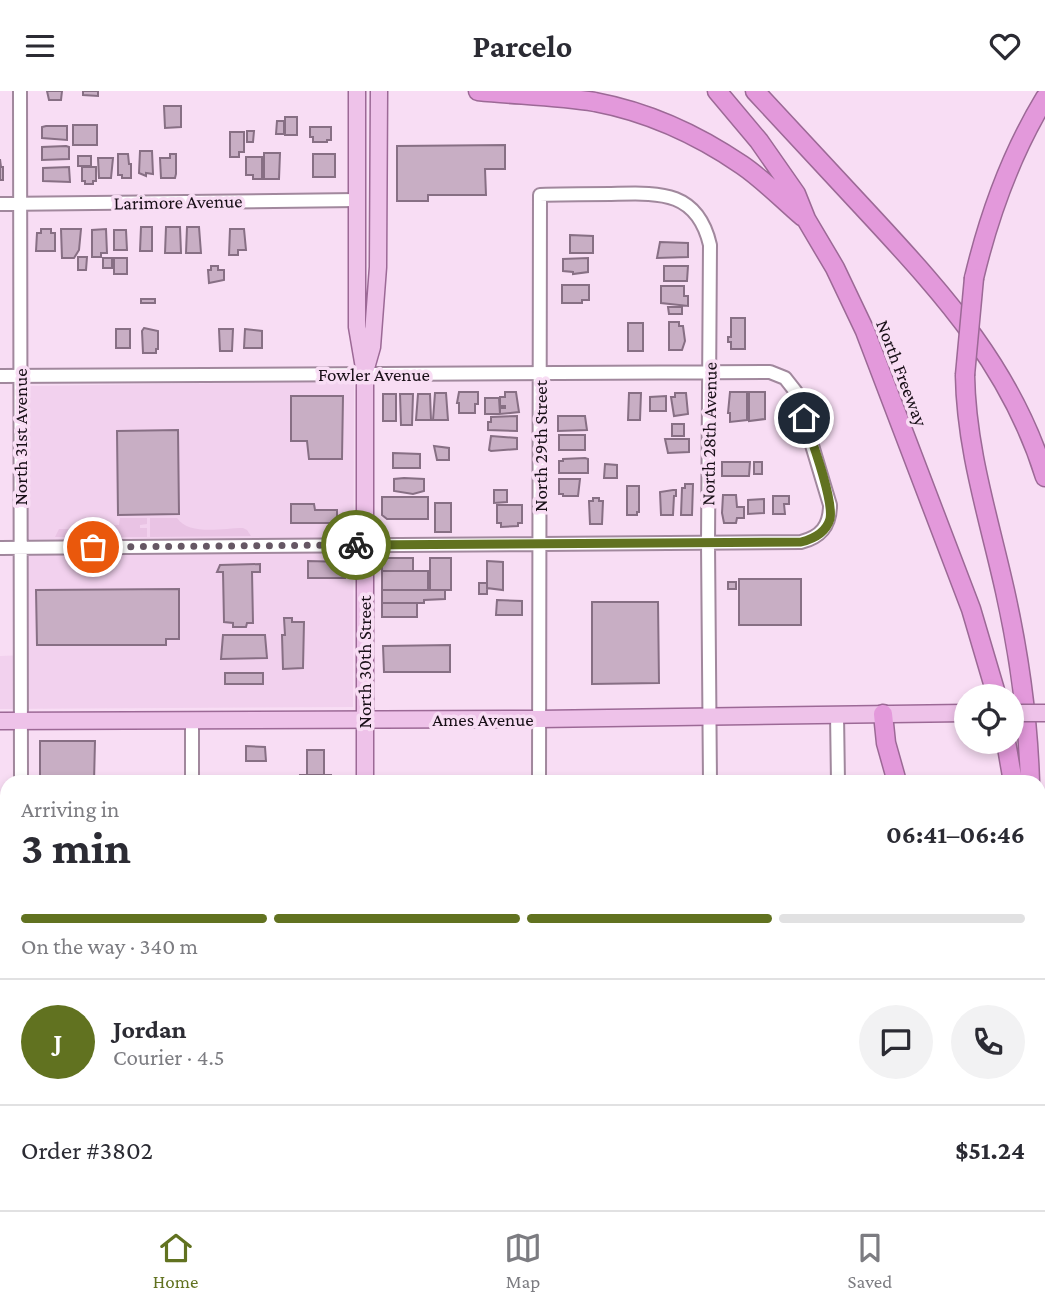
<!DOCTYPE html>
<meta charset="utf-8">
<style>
:root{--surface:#fff;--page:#f2f2f3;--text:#2b2b33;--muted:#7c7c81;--line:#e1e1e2;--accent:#617220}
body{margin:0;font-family:"Crimson Pro",serif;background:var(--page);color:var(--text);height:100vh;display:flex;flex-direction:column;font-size:26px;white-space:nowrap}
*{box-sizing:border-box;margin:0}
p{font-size:23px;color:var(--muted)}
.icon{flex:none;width:38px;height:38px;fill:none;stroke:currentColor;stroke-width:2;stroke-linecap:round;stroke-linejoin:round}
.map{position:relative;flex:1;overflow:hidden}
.details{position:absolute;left:0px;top:684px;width:1046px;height:436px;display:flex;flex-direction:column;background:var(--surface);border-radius:21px 21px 0 0;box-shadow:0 4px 10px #0003}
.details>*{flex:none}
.tools{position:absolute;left:954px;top:593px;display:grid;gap:14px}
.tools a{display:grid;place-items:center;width:70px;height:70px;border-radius:50%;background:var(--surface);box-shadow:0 4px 10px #0003;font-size:35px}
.pin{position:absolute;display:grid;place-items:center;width:60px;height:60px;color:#fff;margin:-30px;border:4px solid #fff;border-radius:50%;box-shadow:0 2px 7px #0007}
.courier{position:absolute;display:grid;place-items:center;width:70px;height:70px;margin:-35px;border:5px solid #617220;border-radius:50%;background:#fff;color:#222;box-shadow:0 2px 9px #0007}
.head em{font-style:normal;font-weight:700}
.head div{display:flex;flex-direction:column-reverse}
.head{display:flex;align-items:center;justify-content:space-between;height:119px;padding:0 21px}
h1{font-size:46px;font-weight:700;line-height:52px}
.bar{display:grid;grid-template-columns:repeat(4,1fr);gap:10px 7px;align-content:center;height:84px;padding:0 21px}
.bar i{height:9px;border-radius:5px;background:var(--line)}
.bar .selected{background:var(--accent)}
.bar p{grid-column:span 4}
.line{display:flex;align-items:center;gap:18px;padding:0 21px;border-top:2px solid var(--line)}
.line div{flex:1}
.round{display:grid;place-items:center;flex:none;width:74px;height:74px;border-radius:37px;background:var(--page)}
header{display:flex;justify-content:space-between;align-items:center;height:91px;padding:0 21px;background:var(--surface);font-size:32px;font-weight:700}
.dock{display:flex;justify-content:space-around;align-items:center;height:98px;border-top:2px solid var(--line);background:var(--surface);font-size:19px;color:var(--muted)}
.dock a{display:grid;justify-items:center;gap:4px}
.dock .selected{color:var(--accent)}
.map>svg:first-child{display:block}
</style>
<header><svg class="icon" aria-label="menu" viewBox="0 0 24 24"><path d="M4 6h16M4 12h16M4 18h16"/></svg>Parcelo<svg class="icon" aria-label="heart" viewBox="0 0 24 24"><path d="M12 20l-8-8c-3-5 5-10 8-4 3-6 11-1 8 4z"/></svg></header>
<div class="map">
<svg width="1045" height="1119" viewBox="0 0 1045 1119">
<rect width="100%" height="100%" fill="#f8ddf4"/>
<!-- built -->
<path fill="#f2d1ee" d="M354,290L353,616L0,618V565L25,564L27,295Z"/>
<!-- green -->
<path fill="#e9c3e4" d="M120,427H147V433L140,434V437H147V446H113V434H119Z
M150,427H177C189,445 223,437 243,437L247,439L251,445L150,446Z
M59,438H101L105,446H55Z"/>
<!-- building -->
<path fill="#c8aec4" stroke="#876f84" stroke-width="2" d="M47,0H62L61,9H49Z
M83,0H98V5L83,4Z
M164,15H181V36L165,37Z
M285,26H297V44H285Z
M277,30H284V43H276Z
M73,34H97V54H73Z
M46,35H67V49L42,47V36Z
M310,36H331V49H327V51H313V46H310Z
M247,40H254L253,51H247Z
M230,41H244V61H239V66H230Z
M505,54V78H485L486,104H428V110H397V55Z
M66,55L69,56V68L42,69V56Z
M140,60H152L153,83L146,82V85L139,82Z
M264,62H280L279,88H264Z
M118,63H128L129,73H131V87H122V84H118Z
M170,63H176V83L175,87H161L160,67H170Z
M313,63H335V86H313Z
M78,65H91V75H78Z
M246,66H262V88H253V84H246Z
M98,67H113L111,87H99Z
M0,68L1,76H3V89H0Z
M69,76L70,91L43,90V77Z
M82,76H96V90H93V93H85V90H82Z
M141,136H152V160H140Z
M166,136H180L181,162H165Z
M187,136H199L201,162H186Z
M41,138H51V142H55V160H36L37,142H41Z
M61,138H81L79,159L74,167H62Z
M106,138L107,162H101V166H92V139Z
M230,138H244L246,159H238V164H229Z
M114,139H126L127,159H114Z
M570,144L593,145V162H570Z
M660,151L688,152V166L657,167Z
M78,166H87L86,179H78Z
M103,167H112V177H103Z
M114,167H127V183H114Z
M588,167V181L573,183V181L563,180V168Z
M211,175H218V179H224V189L209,192L208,179H211Z
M664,175H688L687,190H664Z
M562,194H589V209H582V212H562Z
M661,195H684V205H688V215L661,212Z
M141,208H155V212H141Z
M668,216H682V223H669Z
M731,227H745V258H731V251H728V246H731Z
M669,231H679V235H683L685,250L682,259H669Z
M628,232H643V260H628Z
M144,237L158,240V258H156V262H143L142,240Z
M116,238H130V257H116Z
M219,238H233L232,260H220Z
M245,238L262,240V257H244Z
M459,301H478V313H475V322H459V312H457Z
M505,301H516L519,321L500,323V317H505V315H500V306H505Z
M730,301H747V329L730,331V322H728Z
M749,301H765V328L749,330Z
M435,302H446L448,329H433Z
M629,302H641L640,329H628Z
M675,302H686L688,323L674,325L671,306H675Z
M383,303H396V330H383Z
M400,303H413L412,334H401Z
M418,303H430L431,329H416Z
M291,305H343L342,368H309L307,350H291Z
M666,305V320H650V306Z
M485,307H499L500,323H485Z
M517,325V340L488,339V331H491V326Z
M558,325H585L587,339L558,340Z
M672,333H684V345H672Z
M178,339L179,423L118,424L117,340Z
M559,344H585V359H559Z
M491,345L517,347V358L491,360L489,359Z
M665,348H689V361L668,362Z
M434,355L449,357V369H437Z
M393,362L420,363V377H393Z
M585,367L588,368V382H559V370H563V368Z
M722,371H750L749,385H722Z
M754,371H762V383H754Z
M605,373L617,374V387H604Z
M404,387L424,388V400L413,403L394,400V388Z
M559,388H580L578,405H563V403H559Z
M685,393H693L692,424H681L682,397H685Z
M627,395H639V421H637V424H627Z
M494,399H507V411L494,412Z
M673,399H676V405H674L673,424H661L660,401Z
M723,404H736L737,416H744V427H737L736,432H724L722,422Z
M773,405H789V413H784L785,423H773Z
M382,406H428V428H387L382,424Z
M593,407H599V410H603L602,433H590L589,410H593Z
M764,408V422L748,423V409Z
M435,412H451V441H435Z
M291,413H314L315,419H337V432H291Z
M497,414H522V432H518V435L501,436V432H497Z
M382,467H413V480H382Z
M430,467H451V499H430Z
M308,470L345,471V487H308Z
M487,470L503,471V499L487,497Z
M260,473V481H252L253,532H247L246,536H233V532L224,531L223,481H217L220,474Z
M382,480H428V499H382Z
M739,488H801V534H739Z
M728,491H736V498H728Z
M479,492H487V503H479Z
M179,498V548H166V554H37L36,499Z
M382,499H445V508L424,509V512H382Z
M497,509L522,510V524H496Z
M592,511H658L659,592L592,593Z
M382,512H417V526H382Z
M284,527H292V531H304L303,577L283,578L282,544H285Z
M223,544H265L267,567L221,568Z
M450,554V581H384L383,555Z
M225,582H263V593H225Z
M40,650H95L94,691H40Z
M246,655L265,656L266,670H246Z
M307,659H324V691H307Z
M300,684H331V691H300Z
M737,687H765V691H737Z
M205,1113H231L222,1119H209Z
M231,1113H333V1119H222Z"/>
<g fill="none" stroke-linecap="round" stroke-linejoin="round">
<!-- minor casing -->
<g stroke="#a1889d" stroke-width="16">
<path id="minor" d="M20,0L21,691
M0,113L357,109
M0,285L770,281L785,287L796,301L830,414C830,435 821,446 801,451L0,457
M837,623L838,691
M192,691V628
M539,691L540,104C563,103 587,103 611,103C657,102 697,98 710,154L708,452L710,691
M0,804H7
M712,1113V1119
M883,1113L884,1119
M0,1114L7,1110
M18,1119V1113"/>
</g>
<!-- major casing -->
<g stroke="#9c6996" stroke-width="19">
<path id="major" d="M357,0V236L365,283V691
M366,277L372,256L378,176L379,0
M0,630L539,628L966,622
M366,1113V1119"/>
</g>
<!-- highway casing -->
<g stroke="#9c6996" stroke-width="21">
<path id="highway" d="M478,0C517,4 557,5 595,11C648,21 698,44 742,74C764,89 783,109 803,126
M717,0L759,50L796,103L806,128L835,177L865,240L971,518L997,606
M755,0C794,42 833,84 872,126C946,206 1012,279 1045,386
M974,187C989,124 1011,63 1045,7
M965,284C966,358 989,428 1005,500C1019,563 1028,626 1030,691
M883,623L886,652L897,691
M1006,651L1013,691
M1040,942L1045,882
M981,1119V1113
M994,1119V1113
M1024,1119V1113
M1041,1119L1045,1092"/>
</g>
<!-- minor -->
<use href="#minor" stroke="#fff" stroke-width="12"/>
<!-- major -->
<use href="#major" stroke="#eec2e9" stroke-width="16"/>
<!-- highway -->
<use href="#highway" stroke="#e399db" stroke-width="18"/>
<!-- major-bridge casing -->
<g stroke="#9c6996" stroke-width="19" stroke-linecap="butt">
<path id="major-bridge" d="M1012,622H1045"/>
</g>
<!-- highway-bridge casing -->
<g stroke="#9c6996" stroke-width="21" stroke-linecap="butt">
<path id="highway-bridge" d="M965,284L974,187"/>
</g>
<!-- major-bridge -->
<use href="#major-bridge" stroke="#eec2e9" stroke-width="16"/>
<!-- highway-bridge -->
<use href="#highway-bridge" stroke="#e399db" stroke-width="18"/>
</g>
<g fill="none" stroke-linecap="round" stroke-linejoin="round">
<!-- done -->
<path stroke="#665764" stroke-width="7" stroke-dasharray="0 12.6" d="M93,456L356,454"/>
<!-- route -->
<path stroke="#617220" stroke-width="9" d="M356,454L801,451C813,448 826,442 830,428C834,409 811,347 804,327"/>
</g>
<g text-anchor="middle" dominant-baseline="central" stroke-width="7" stroke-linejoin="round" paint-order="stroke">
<!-- street labels -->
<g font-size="19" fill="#180f17" stroke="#f8ddf4">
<text transform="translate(178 111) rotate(-1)">Larimore Avenue</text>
<text transform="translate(902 282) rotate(69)">North Freeway</text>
<text x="374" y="283">Fowler Avenue</text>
<text transform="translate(709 343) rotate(-89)">North 28th Avenue</text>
<text transform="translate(20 346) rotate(-90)">North 31st Avenue</text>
<text transform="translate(540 355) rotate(-90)">North 29th Street</text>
<text transform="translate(364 571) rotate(-90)">North 30th Street</text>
<text x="483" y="628">Ames Avenue</text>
</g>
</g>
</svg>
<div class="tools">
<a><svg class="icon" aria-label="locate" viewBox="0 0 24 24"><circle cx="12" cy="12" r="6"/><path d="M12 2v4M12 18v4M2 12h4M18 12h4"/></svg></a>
</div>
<div class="pin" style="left:93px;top:456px;background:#ea580c"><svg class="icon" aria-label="bag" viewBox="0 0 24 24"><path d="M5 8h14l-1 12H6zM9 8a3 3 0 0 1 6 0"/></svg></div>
<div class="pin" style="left:804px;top:327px;background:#1f2937"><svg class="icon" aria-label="home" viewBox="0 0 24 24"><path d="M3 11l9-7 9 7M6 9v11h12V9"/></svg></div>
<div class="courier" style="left:356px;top:454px"><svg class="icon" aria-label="bike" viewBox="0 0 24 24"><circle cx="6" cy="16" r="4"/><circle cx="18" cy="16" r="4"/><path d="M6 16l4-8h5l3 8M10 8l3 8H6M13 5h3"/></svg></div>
<section class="details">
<div class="head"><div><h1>3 min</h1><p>Arriving in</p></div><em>06:41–06:46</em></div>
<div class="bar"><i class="selected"></i><i class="selected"></i><i class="selected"></i><i></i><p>On the way · 340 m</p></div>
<div class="line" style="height:126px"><b class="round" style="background:var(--accent);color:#fff">J</b><div><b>Jordan</b><p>Courier · 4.5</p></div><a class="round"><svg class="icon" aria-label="chat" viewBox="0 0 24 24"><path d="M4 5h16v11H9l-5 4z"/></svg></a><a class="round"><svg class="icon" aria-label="phone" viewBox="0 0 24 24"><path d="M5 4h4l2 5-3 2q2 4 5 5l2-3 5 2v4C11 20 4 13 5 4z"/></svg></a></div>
<div class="line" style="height:91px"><div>Order #3802</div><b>$51.24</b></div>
</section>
</div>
<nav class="dock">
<a class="selected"><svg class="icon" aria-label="home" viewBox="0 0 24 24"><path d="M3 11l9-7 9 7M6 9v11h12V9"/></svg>Home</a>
<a><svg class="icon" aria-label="map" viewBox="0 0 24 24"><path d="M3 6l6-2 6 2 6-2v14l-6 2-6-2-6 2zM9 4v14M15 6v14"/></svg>Map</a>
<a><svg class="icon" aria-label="saved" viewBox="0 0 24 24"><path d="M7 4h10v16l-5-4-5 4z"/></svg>Saved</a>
</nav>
